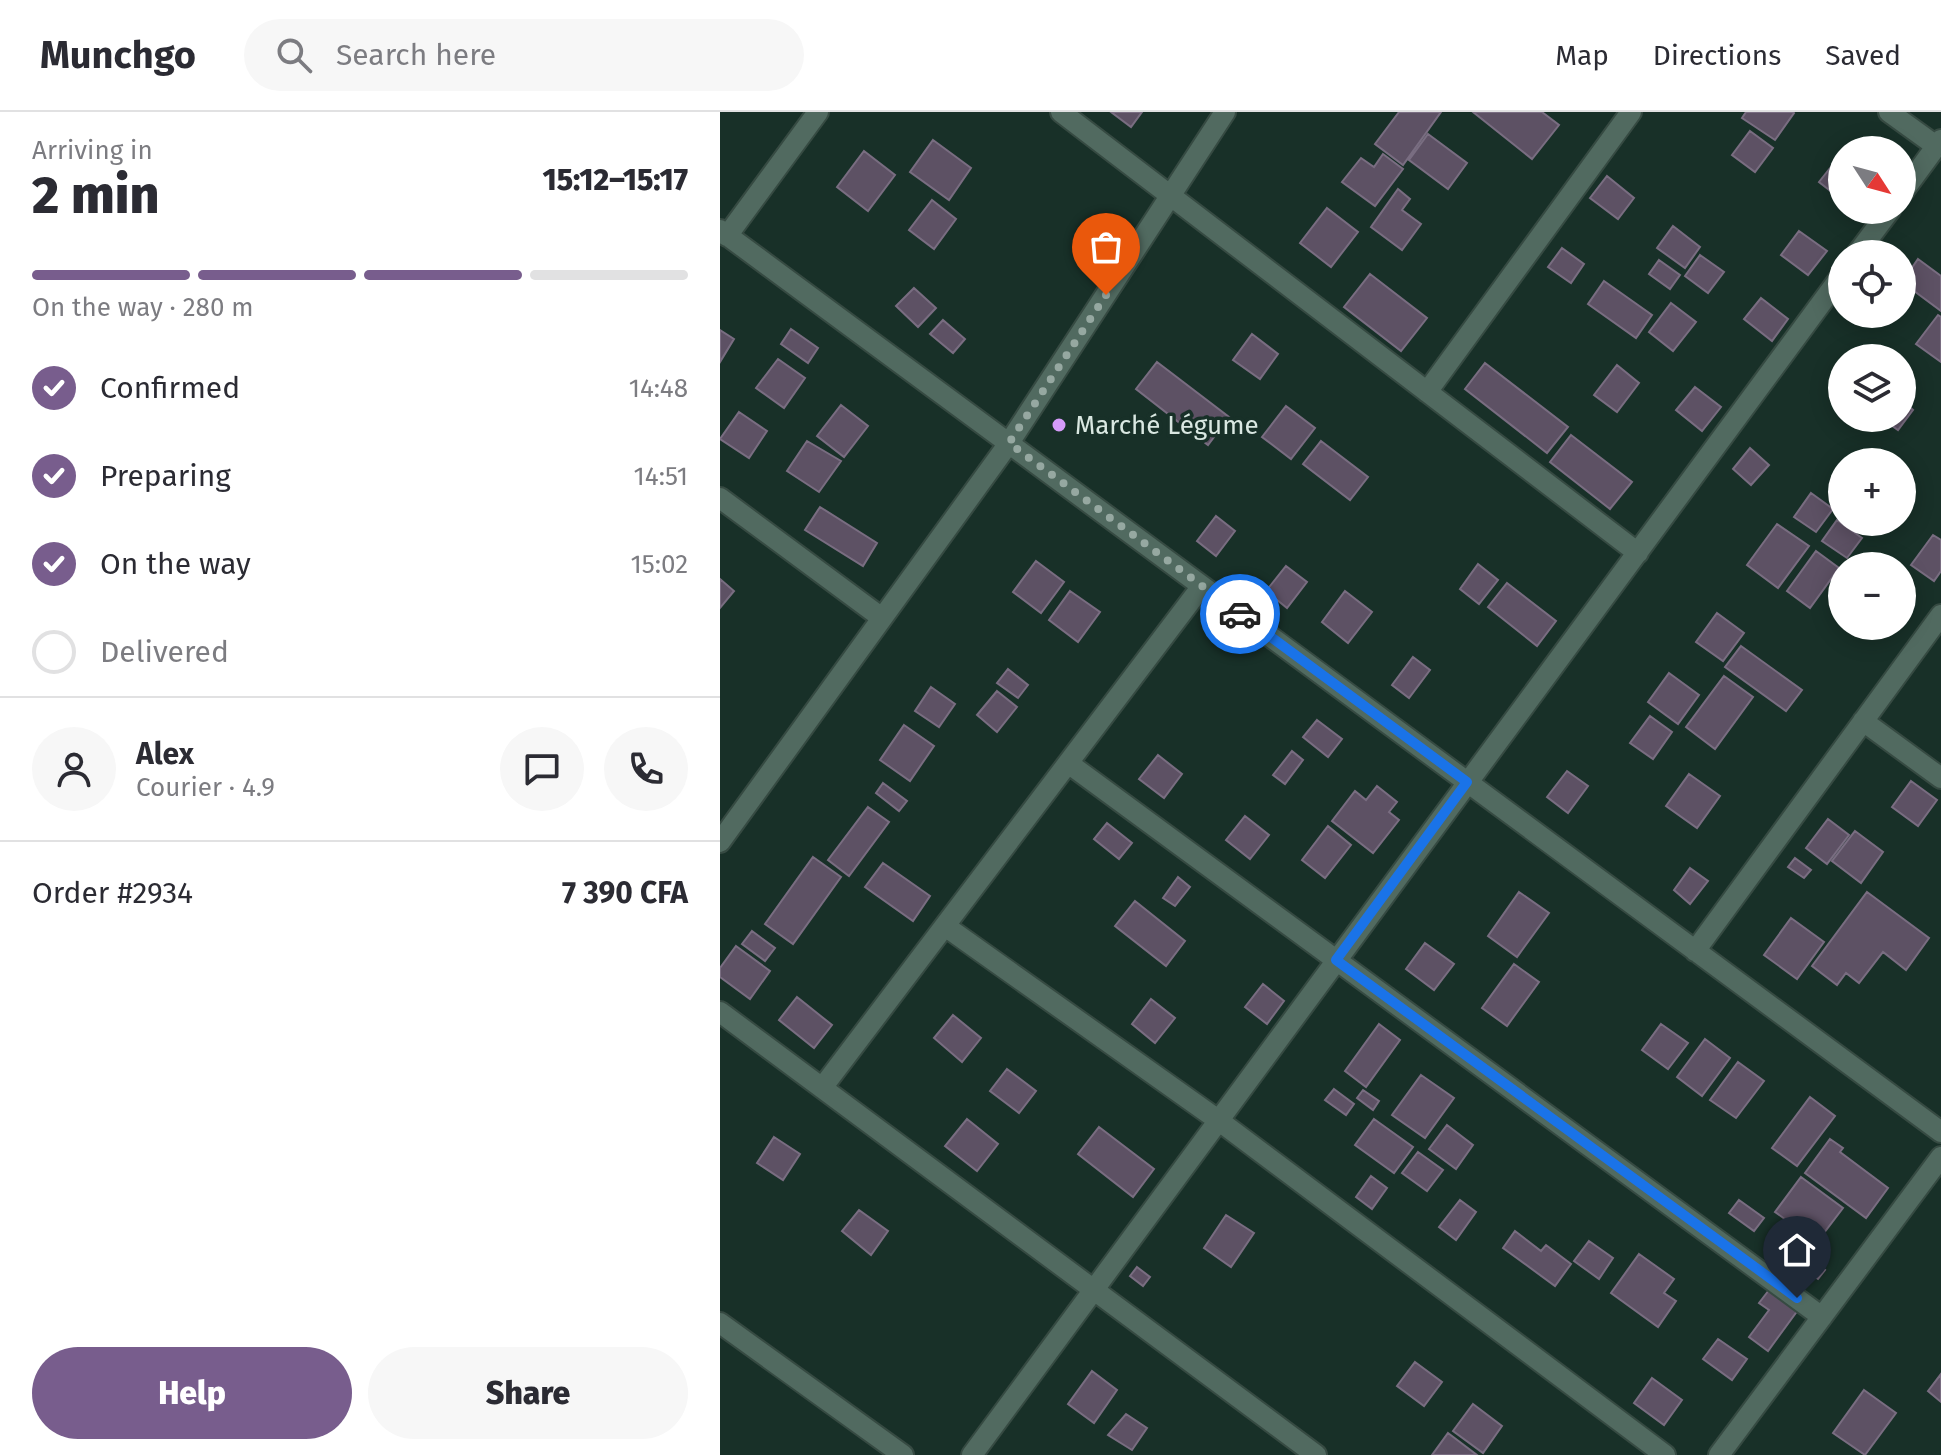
<!DOCTYPE html>
<meta charset="utf-8">
<style>
:root{--surface:#fff;--page:#f7f7f7;--text:#2b2b33;--muted:#7c7c81;--line:#e1e1e2;--accent:#785d8d}
body{margin:0;font-family:"Fira Sans",sans-serif;background:var(--page);color:var(--text);height:100vh;display:flex;flex-direction:column;font-size:30px;white-space:nowrap}
*{box-sizing:border-box;margin:0}
p{font-size:26px;color:var(--muted)}
.icon{flex:none;width:44px;height:44px;fill:none;stroke:currentColor;stroke-width:2;stroke-linecap:round;stroke-linejoin:round}
.map{position:relative;flex:1;overflow:hidden}
.sheet{display:flex;flex-direction:column;background:var(--surface);width:720px}
.sheet>*{flex:none}
.needle{width:52px;rotate:126deg}
.tools{position:absolute;left:1108px;top:24px;display:grid;gap:16px}
.tools a{display:grid;place-items:center;width:88px;height:88px;border-radius:50%;background:var(--surface);box-shadow:0 4px 20px #0003;font-size:40px}
.pin{position:absolute;display:grid;place-items:center;width:68px;height:68px;color:#fff;margin:-82px -34px;border-radius:50% 50% 50% 0;rotate:-45deg;box-shadow:0 0 8px #0007}
.pin .icon{rotate:45deg}
.courier{position:absolute;display:grid;place-items:center;width:80px;height:80px;margin:-40px;border:6px solid #1a73e8;border-radius:50%;background:#fff;color:#222;box-shadow:0 2px 10px #0007}
.head em{font-style:normal;font-weight:800}
.head div{display:flex;flex-direction:column-reverse}
.head{display:flex;align-items:center;justify-content:space-between;height:136px;padding:0 32px}
h1{font-size:52px;font-weight:800;line-height:60px}
.bar{display:grid;grid-template-columns:repeat(4,1fr);gap:12px 8px;align-content:center;height:96px;padding:0 32px}
.bar i{height:10px;border-radius:6px;background:var(--line)}
.bar .selected{background:var(--accent)}
.bar p{grid-column:span 4}
.line{display:flex;align-items:center;gap:20px;padding:0 32px;border-top:2px solid var(--line)}
.line div{flex:1}
.round{display:grid;place-items:center;flex:none;width:84px;height:84px;border-radius:42px;background:var(--page)}
ol{padding:0 32px;list-style:none}
li{display:flex;align-items:center;gap:24px;height:88px}
li p{margin-inline-start:auto}
li .icon{padding:8px;border-radius:50%;background:var(--accent);color:#fff;stroke-width:4}
li:last-child{color:var(--muted)}
li i{width:44px;height:44px;border:4px solid var(--line);border-radius:50%}
.primary-button{display:flex;gap:16px;margin-top:auto;padding:16px 32px}
.primary-button a{flex:1;height:92px;border-radius:48px;background:var(--accent);color:#fff;font-size:32px;font-weight:800;line-height:92px;text-align:center}
.primary-button a+a{background:var(--page);color:var(--text)}
header{display:flex;align-items:center;gap:48px;box-sizing:border-box;height:112px;padding:0 40px;background:var(--surface);border-bottom:2px solid var(--line)}
header strong{font-size:38px}
nav{display:flex;gap:44px;margin-inline-start:auto;font-size:28px}
.search{width:560px;height:72px;background:var(--page);display:flex;align-items:center;gap:20px;box-sizing:border-box;padding:0 28px;border-radius:44px;color:var(--muted);font-size:30px}
main{display:flex;flex:1;min-height:0}
.map>svg:first-child{display:block}
</style>
<header>
<strong>Munchgo</strong>
<div class="search"><svg class="icon" aria-label="search" viewBox="0 0 24 24"><circle cx="10" cy="10" r="6"/><path d="M15 15l6 6"/></svg>Search here</div>
<nav><a>Map</a><a>Directions</a><a>Saved</a></nav>
</header>
<main>
<section class="sheet">
<div class="head"><div><h1>2 min</h1><p>Arriving in</p></div><em>15:12–15:17</em></div>
<div class="bar"><i class="selected"></i><i class="selected"></i><i class="selected"></i><i></i><p>On the way · 280 m</p></div>
<ol>
<li><svg class="icon" aria-label="check" viewBox="0 0 24 24"><path d="M5 12l5 5 9-10"/></svg>Confirmed<p>14:48</p></li>
<li><svg class="icon" aria-label="check" viewBox="0 0 24 24"><path d="M5 12l5 5 9-10"/></svg>Preparing<p>14:51</p></li>
<li><svg class="icon" aria-label="check" viewBox="0 0 24 24"><path d="M5 12l5 5 9-10"/></svg>On the way<p>15:02</p></li>
<li><i></i>Delivered</li>
</ol>
<div class="line" style="height:144px"><a class="round"><svg class="icon" aria-label="person" viewBox="0 0 24 24"><circle cx="12" cy="8" r="4"/><path d="M4 21q1-7 8-7t8 7"/></svg></a><div><b>Alex</b><p>Courier · 4.9</p></div><a class="round"><svg class="icon" aria-label="chat" viewBox="0 0 24 24"><path d="M4 5h16v11H9l-5 4z"/></svg></a><a class="round"><svg class="icon" aria-label="phone" viewBox="0 0 24 24"><path d="M5 4h4l2 5-3 2q2 4 5 5l2-3 5 2v4C11 20 4 13 5 4z"/></svg></a></div>
<div class="line" style="height:104px"><div>Order #2934</div><b>7 390 CFA</b></div>
<div class="primary-button"><a>Help</a><a>Share</a></div>
</section>
<div class="map">
<svg width="1221" height="1343" viewBox="0 0 1221 1343">
<rect width="100%" height="100%" fill="#183028"/>
<!-- building -->
<path fill="#5d5164" stroke="#796d81" stroke-width="2" d="M391,0H422L411,15Z
M679,0H721L683,53L655,32Z
M753,0H822L839,13L812,47Z
M1026,0H1073L1074,1L1055,28L1022,6Z
M1030,19L1053,36L1035,60L1012,43Z
M708,22L747,51L728,77L689,48Z
M213,28L251,56L229,88L190,60Z
M144,39L175,63L148,99L117,75Z
M1122,41V88L1099,70Z
M663,42L683,57L655,94L622,70L641,46L654,55Z
M887,64L914,86L898,107L870,86Z
M678,77L690,87L682,98L701,112L682,138L651,115Z
M212,88L236,107L214,137L189,118Z
M607,96L638,120L611,155L580,131Z
M953,114L980,135L965,156L937,136Z
M1079,119L1107,139L1088,163L1061,143Z
M842,136L864,152L851,171L828,155Z
M980,143L1004,160L988,181L965,164Z
M1198,147L1221,164V199L1182,170Z
M939,148L960,163L950,177L929,162Z
M650,162L707,206L681,239L624,195Z
M884,169L932,203L916,226L868,192Z
M194,176L216,196L198,215L176,194Z
M1041,186L1068,207L1052,229L1024,207Z
M951,191L976,210L953,239L929,220Z
M1218,203L1221,205V250L1196,232Z
M223,208L245,227L233,241L210,222Z
M71,217L98,236L88,251L61,232Z
M0,218L14,227L0,250Z
M532,222L558,242L540,267L513,248Z
M58,247L85,266L64,296L36,276Z
M437,250L509,305L488,333L416,277Z
M765,251L848,315L827,341L745,277Z
M897,253L919,271L897,300L874,283Z
M975,275L1001,295L982,319L956,298Z
M1182,289L1193,298L1178,318L1161,306H1182Z
M121,293L148,314L124,345L97,324Z
M566,294L595,316L571,347L542,325Z
M19,300L47,319L29,346L0,327Z
M851,323L912,370L890,397L830,350Z
M87,329L121,349L99,380L67,359Z
M601,329L648,365L630,388L583,352Z
M1030,336L1049,353L1031,373L1013,357Z
M1091,381L1113,397L1096,420L1074,405Z
M100,395L157,431L143,454L85,418Z
M496,404L515,419L496,444L477,429Z
M1117,408L1142,426L1127,446L1102,429Z
M1057,412L1089,434L1058,476L1027,453Z
M1213,423L1221,428V459L1214,469L1191,453Z
M1096,439L1119,456L1090,496L1067,479Z
M316,449L344,470L321,501L293,480Z
M758,452L778,468L759,492L740,477Z
M566,454L587,470L567,496L546,479Z
M0,467L14,479L0,496Z
M787,471L836,509L817,534L768,495Z
M350,479L380,500L358,530L329,508Z
M625,479L652,500L628,531L602,510Z
M997,501L1024,521L1003,549L976,530Z
M1021,534L1082,578L1066,599L1005,555Z
M693,545L710,558L689,586L672,573Z
M288,557L308,573L298,586L277,571Z
M949,561L979,583L958,612L928,590Z
M1004,564L1033,585L995,637L966,615Z
M211,575L235,592L219,615L195,599Z
M277,579L297,595L277,620L257,603Z
M930,604L952,620L933,647L910,631Z
M597,608L622,627L608,645L583,625Z
M184,613L214,634L190,669L160,648Z
M572,639L583,648L565,672L553,663Z
M438,643L462,662L444,686L419,667Z
M847,659L868,674L848,701L827,685Z
M969,662L1000,684L977,716L946,694Z
M1191,669L1217,688L1198,714L1172,695Z
M163,671L187,689L179,699L156,681Z
M657,674L677,690L669,700L679,708L653,741L612,709L635,679L646,688Z
M148,695L169,710L129,764L108,748Z
M525,704L549,723L530,747L506,728Z
M1108,707L1129,723L1107,752L1086,736Z
M387,711L412,731L399,747L374,727Z
M608,714L631,733L605,766L582,748Z
M1135,719L1163,740L1141,771L1112,749Z
M93,745L121,765L73,832L45,812Z
M1075,746L1091,758L1084,766L1068,755Z
M163,751L210,784L193,809L145,775Z
M970,756L988,769L970,792L954,778Z
M458,765L470,775L455,794L443,786Z
M799,780L829,801L797,845L768,824Z
M1147,780L1209,826L1186,858L1163,840L1139,871L1126,861L1117,873L1092,854Z
M415,789L465,829L446,854L395,814Z
M1071,806L1104,830L1077,867L1044,843Z
M32,819L55,836L45,849L22,832Z
M705,831L734,852L714,878L686,857Z
M16,834L50,859L30,887L0,865V856Z
M794,852L819,870L787,914L762,896Z
M543,872L564,889L547,912L525,895Z
M77,885L112,913L94,936L59,908Z
M431,887L455,906L435,931L412,912Z
M233,903L261,926L242,950L214,926Z
M659,912L680,928L646,975L625,959Z
M941,912L968,931L948,957L922,938Z
M985,927L1010,946L982,984L957,965Z
M1018,950L1044,969L1016,1006L990,988Z
M287,957L316,979L299,1001L270,979Z
M701,963L734,986L705,1026L672,1003Z
M614,977L634,992L626,1003L605,988Z
M643,978L659,989L653,998L637,986Z
M1090,985L1115,1004L1077,1054L1052,1036Z
M247,1007L278,1032L257,1059L225,1034Z
M654,1007L693,1035L674,1061L635,1033Z
M727,1013L753,1033L736,1057L709,1037Z
M379,1015L434,1057L413,1085L358,1042Z
M54,1025L80,1042L63,1068L37,1051Z
M1110,1027L1123,1036L1120,1040L1168,1076L1146,1106L1085,1061Z
M698,1040L723,1058L707,1079L682,1061Z
M651,1064L667,1076L652,1097L636,1085Z
M1081,1065L1123,1096L1097,1130L1055,1100Z
M740,1088L756,1100L736,1128L719,1115Z
M1019,1088L1044,1106L1034,1119L1009,1101Z
M139,1098L168,1119L151,1143L122,1119Z
M506,1103L534,1121L511,1155L484,1136Z
M795,1119L821,1139L826,1133L851,1152L835,1174L783,1136Z
M869,1129L893,1146L879,1167L854,1149Z
M919,1142L954,1167L944,1181L956,1189L938,1215L891,1181Z
M1083,1142L1105,1158L1098,1167L1076,1152Z
M417,1155L430,1165L423,1174L410,1164Z
M1049,1178L1078,1198L1048,1239L1029,1225L1049,1198L1039,1191Z
M998,1227L1027,1247L1012,1268L983,1247Z
M695,1250L722,1270L704,1294L677,1274Z
M372,1259L397,1278L374,1311L348,1292Z
M1221,1262V1290L1208,1279Z
M932,1266L962,1288L944,1313L914,1291Z
M1144,1278L1176,1301L1145,1343L1113,1321Z
M753,1292L782,1314L763,1341L733,1319Z
M406,1302L427,1316L412,1338L388,1323Z
M728,1321L757,1343H712Z"/>
<g fill="none" stroke-linecap="round" stroke-linejoin="round">
<!-- minor casing -->
<g stroke="#364a42" stroke-width="24">
<path id="minor" d="M341,0L918,441
M1169,0L1216,34
M1182,81L1221,28
M0,118L1221,1020
M7,124L98,0
M1137,142L1170,98
M707,280L911,0
M0,386L162,506
M1143,609L1221,666
M348,651L1102,1205
M0,730L289,331L505,0
M225,814L498,1008L945,1343
M975,839L1221,503
M0,900L596,1343
M102,976L482,474
M0,1211L183,1343
M252,1343L1122,163
M999,1343L1221,1045"/>
</g>
<!-- minor -->
<use href="#minor" stroke="#516a60" stroke-width="20"/>
</g>
<g fill="none" stroke-linecap="round" stroke-linejoin="round">
<!-- done -->
<path stroke="#96a8a1" stroke-width="8" stroke-dasharray="0 14.4" d="M386,183L289,331L520,502"/>
<!-- route -->
<path stroke="#1a73e8" stroke-width="10" d="M520,502L747,670L616,848L1077,1186"/>
</g>
<!-- markers -->
<circle fill="#d69bfa" stroke="#183028" stroke-width="3" cx="339" cy="313" r="8"/>
<g text-anchor="middle" dominant-baseline="central" stroke-width="7" stroke-linejoin="round" paint-order="stroke">
<!-- poi labels -->
<g font-size="26" fill="#dae8e2" stroke="#183028" text-anchor="start">
<text x="355" y="313">Marché Légume</text>
</g>
</g>
</svg>
<div class="tools">
<a><svg class="needle" viewBox="-14 -14 28 28"><path d="M0-13l5 13h-10z" fill="#e53935"/><path d="M0 13l5-13h-10z" fill="#7c7c81"/></svg></a>
<a><svg class="icon" aria-label="locate" viewBox="0 0 24 24"><circle cx="12" cy="12" r="6"/><path d="M12 2v4M12 18v4M2 12h4M18 12h4"/></svg></a>
<a><svg class="icon" aria-label="layers" viewBox="0 0 24 24"><path d="M12 4l9 5-9 5-9-5zM3 14l9 5 9-5"/></svg></a>
<a>+</a>
<a>−</a>
</div>
<div class="pin" style="left:386px;top:183px;background:#ea580c"><svg class="icon" aria-label="bag" viewBox="0 0 24 24"><path d="M5 8h14l-1 12H6zM9 8a3 3 0 0 1 6 0"/></svg></div>
<div class="pin" style="left:1077px;top:1186px;background:#1f2937"><svg class="icon" aria-label="home" viewBox="0 0 24 24"><path d="M3 11l9-7 9 7M6 9v11h12V9"/></svg></div>
<div class="courier" style="left:520px;top:502px"><svg class="icon" aria-label="car" viewBox="0 0 24 24"><path d="M5 17H2v-5l4-1 3-4h7l3 4 3 1v5h-3M9 17h6M6 11h13"/><circle cx="7" cy="17" r="2"/><circle cx="17" cy="17" r="2"/></svg></div>
</div>
</main>
